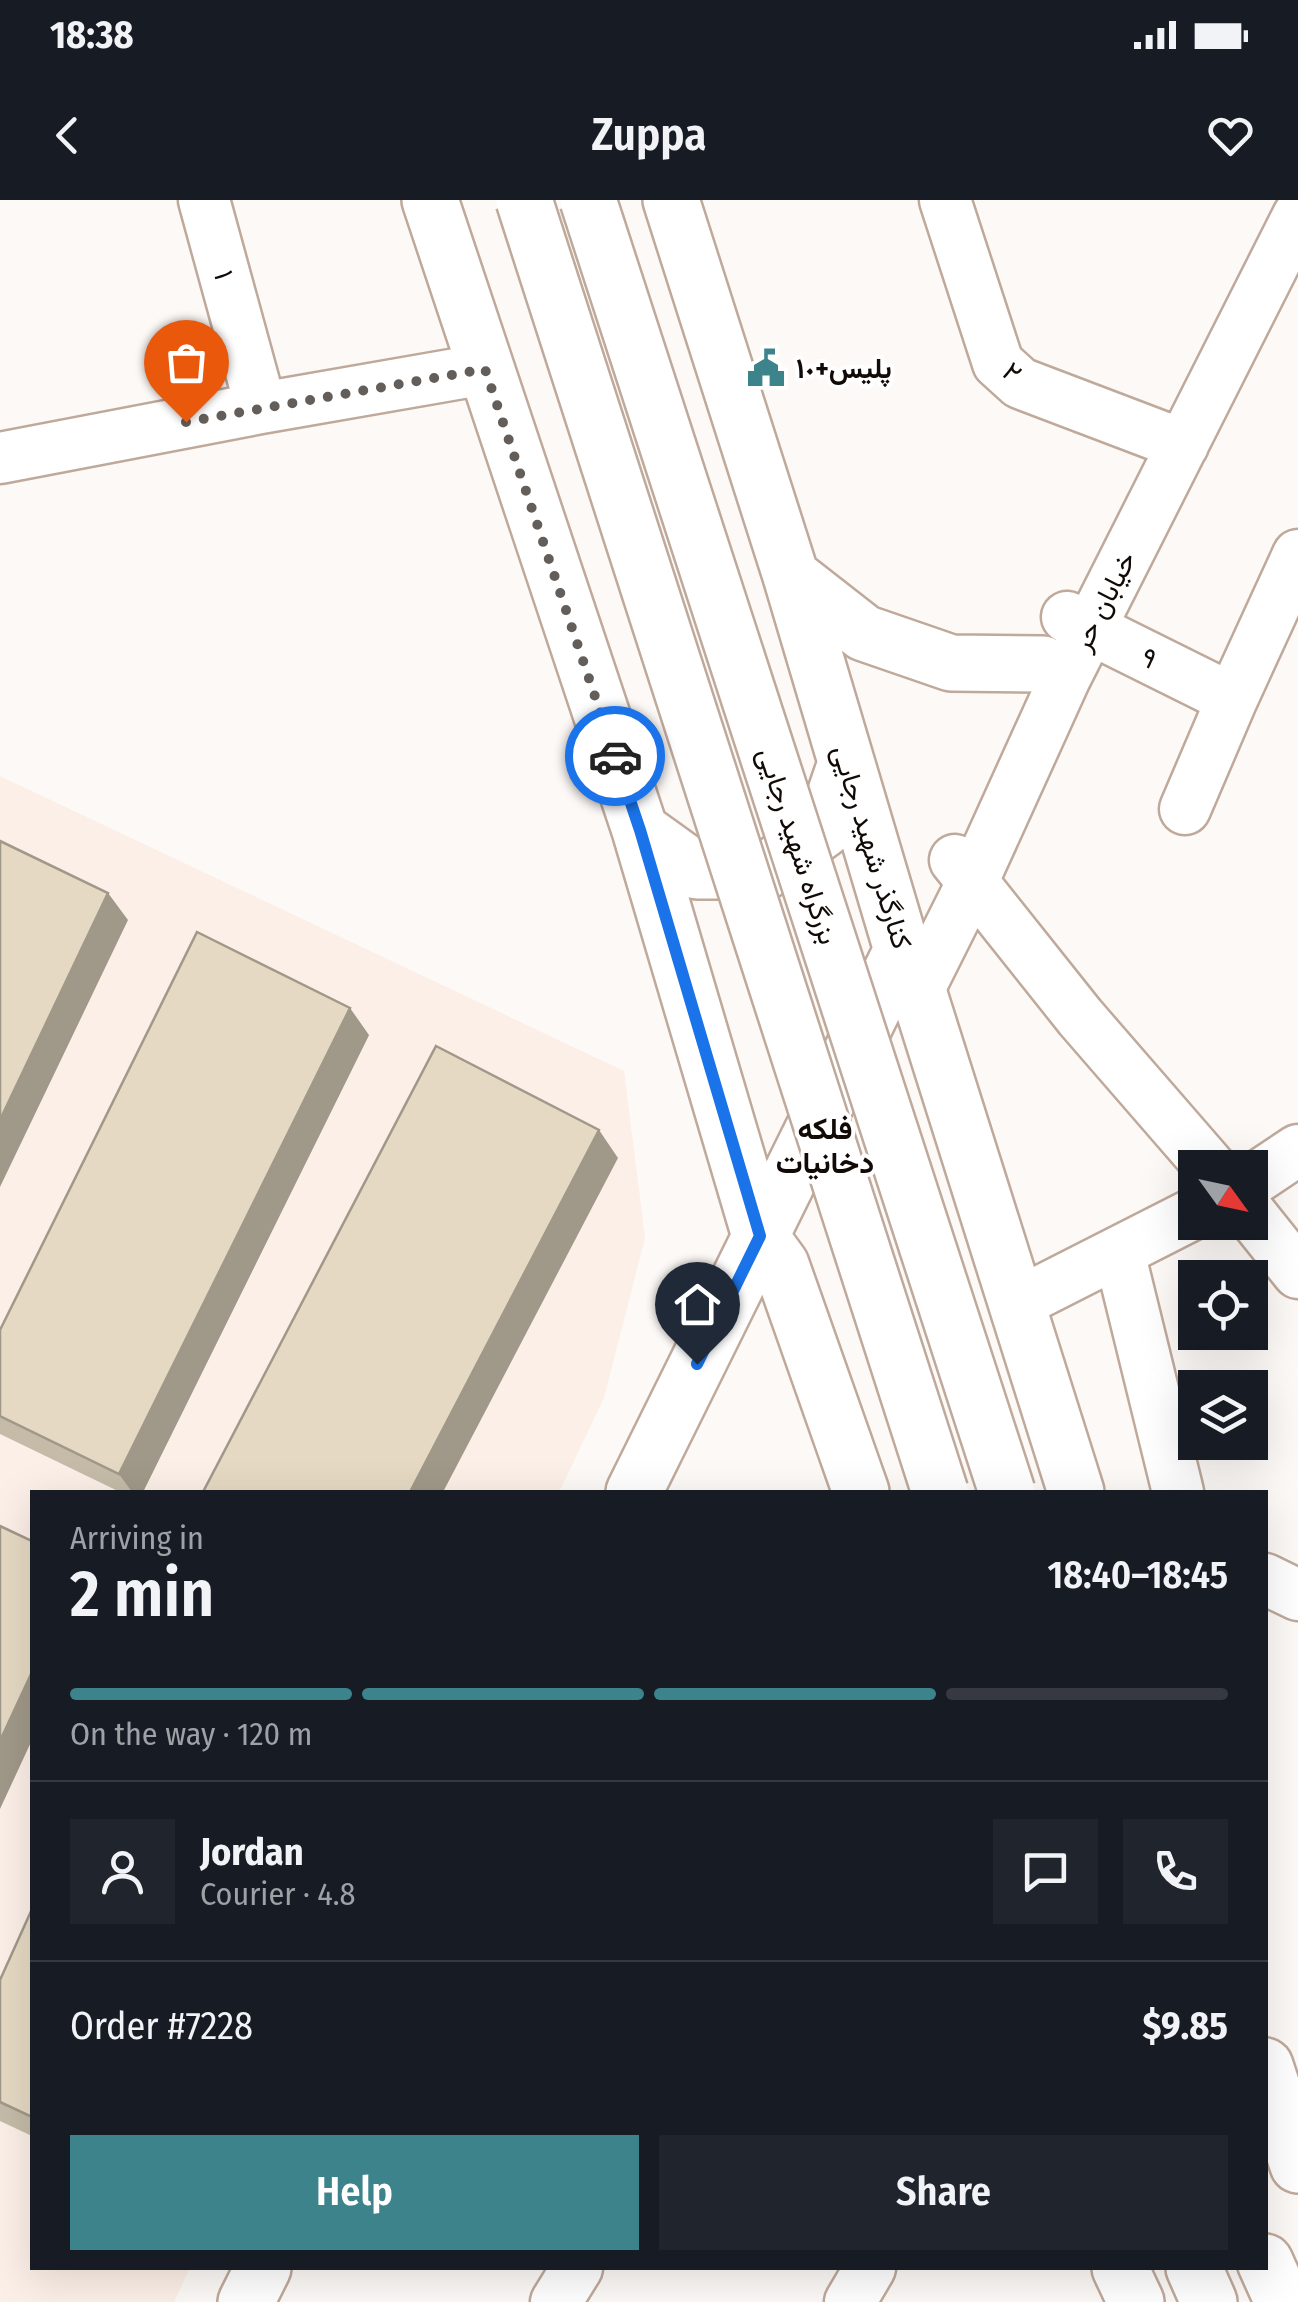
<!DOCTYPE html>
<meta charset="utf-8">
<style>
:root{--surface:#171b24;--page:#20242c;--text:#f1f3f6;--muted:#9ea1a6;--line:#363941;--accent:#3c838c}
body{margin:0;font-family:"Fira Sans Condensed",Vazirmatn,sans-serif;background:var(--page);color:var(--text);height:100vh;display:flex;flex-direction:column;font-size:38px;white-space:nowrap}
*{box-sizing:border-box;margin:0}
p{font-size:32px;color:var(--muted)}
.icon{flex:none;width:55px;height:55px;fill:none;stroke:currentColor;stroke-width:2;stroke-linecap:round;stroke-linejoin:round}
.map{position:relative;flex:1;overflow:hidden}
.details{position:absolute;left:30px;top:1290px;width:1238px;height:780px;display:flex;flex-direction:column;background:var(--surface);border-radius:0px;box-shadow:0 10px 40px #0002}
.details>*{flex:none}
.needle{width:65px;rotate:123deg}
.buttons{position:absolute;left:1178px;top:950px;display:grid;gap:20px}
.buttons a{display:grid;place-items:center;width:90px;height:90px;border-radius:0px;background:var(--surface);box-shadow:0 10px 40px #0002;font-size:50px}
.pin{position:absolute;display:grid;place-items:center;width:85px;height:85px;color:#fff;margin:-102px -42px;border-radius:50% 50% 50% 0;rotate:-45deg;box-shadow:0 0 10px #0007}
.pin .icon{rotate:45deg}
.courier{position:absolute;display:grid;place-items:center;width:100px;height:100px;margin:-50px;border:8px solid #1a73e8;border-radius:50%;background:#fff;color:#222;box-shadow:0 2px 12px #0007}
.summary em{font-style:normal;font-weight:600}
.summary div{display:flex;flex-direction:column-reverse}
.summary{display:flex;align-items:center;justify-content:space-between;height:170px;padding:0 40px}
h1{font-size:65px;font-weight:600;line-height:75px}
.bar{display:grid;grid-template-columns:repeat(4,1fr);gap:15px 10px;align-content:center;height:120px;padding:0 40px}
.bar i{height:12px;border-radius:8px;background:var(--line)}
.bar .current{background:var(--accent)}
.bar p{grid-column:span 4}
.line{display:flex;align-items:center;gap:25px;padding:0 40px;border-top:2px solid var(--line)}
.line div{flex:1}
.round{display:grid;place-items:center;flex:none;width:105px;height:105px;border-radius:0px;background:var(--page)}
.primary-button{display:flex;gap:20px;margin-top:auto;padding:20px 40px}
.primary-button a{flex:1;height:115px;border-radius:0px;background:var(--accent);color:#fff;font-size:40px;font-weight:600;line-height:115px;text-align:center}
.primary-button a+a{background:var(--page);color:var(--text)}
.status{display:flex;justify-content:space-between;align-items:center;height:70px;padding:0 50px;background:var(--surface);direction:ltr}
.status svg{height:28px;fill:currentColor}
header{display:flex;justify-content:space-between;align-items:center;height:130px;padding:0 40px;background:var(--surface);font-size:45px;font-weight:600}
.map>svg:first-child{display:block}
</style>
<div class="status"><b>18:38</b><svg viewBox="0 0 49 12"><path d="M0 12V9h3v3zM5 12V6h3v6zM10 12V3h3v9zM15 12V0h3v12zM26 1h20v11H26zM47 4h2v5h-2z"/></svg></div>
<header><svg class="icon" aria-label="back" viewBox="0 0 24 24"><path d="M15 5l-7 7 7 7"/></svg>Zuppa<svg class="icon" aria-label="heart" viewBox="0 0 24 24"><path d="M12 20l-8-8c-3-5 5-10 8-4 3-6 11-1 8 4z"/></svg></header>
<div class="map">
<svg width="1298" height="2102" viewBox="0 0 1298 2102">
<rect width="100%" height="100%" fill="#fdf9f6"/>
<!-- built -->
<path fill="#fcefe7" d="M0,576L624,871L645,1038L604,1198L559,1292H32V2068H190L174,2102H0Z"/>
<g fill="none" stroke-linecap="round" stroke-linejoin="round">
<!-- minor casing -->
<g stroke="#bfa99b" stroke-width="55">
<path id="minor" d="M204,0L261,208
M945,0L998,163L1020,183L1183,245
M0,258L261,208L485,169
M1067,417L1232,499
M1185,609L1232,499L1298,355
M955,660L1080,817L1211,968
M918,791L972,683L1065,478L1298,16
M1250,982L1298,950
M1250,1013L1298,1073
M1119,1052L1178,1292
M1016,1104L1195,1013
M1265,1379L1298,1395
M556,2102L577,2068
M850,2102L870,2068"/>
</g>
<!-- major casing -->
<g stroke="#bfa99b" stroke-width="60">
<path id="major" d="M430,0L640,630L760,1036L781,1065L861,1292
M671,0L791,376L902,750L918,791L1076,1292
M791,376L864,433L951,463L1043,464
M640,630L697,671H766L823,630L846,563
M634,1292L902,750
M1265,1866L1298,1965
M1120,2068L1136,2102
M246,2102L263,2068"/>
</g>
<!-- highway casing -->
<g stroke="#bfa99b" stroke-width="60">
<path id="highway" d="M1265,2062L1283,2102
M1194,2068L1209,2102"/>
</g>
<!-- minor -->
<use href="#minor" stroke="#fff" stroke-width="50"/>
<!-- major -->
<use href="#major" stroke="#fff" stroke-width="55"/>
<!-- highway -->
<use href="#highway" stroke="#fff" stroke-width="55"/>
<!-- highway-bridge casing -->
<g stroke="#bfa99b" stroke-width="60" stroke-linecap="butt">
<path id="highway-bridge" d="M524,0L940,1292
M588,0L1007,1292"/>
</g>
<!-- highway-bridge -->
<use href="#highway-bridge" stroke="#fff" stroke-width="55"/>
</g>
<!-- wall -->
<path fill="#c5bba8" d="M369,835L143,1292H120L0,1234V1130Z
M32,1709V1936L0,1921V1780Z"/>
<!-- shaded-wall -->
<path fill="#a09888" d="M108,693L128,720L0,987V920Z
M350,808L369,835L143,1292H132L119,1274Z
M599,930L618,958L443,1292H410Z
M32,1472V1540L0,1609V1541Z"/>
<!-- building -->
<path fill="#e5d9c3" stroke="#a09888" stroke-width="2.5" d="M0,641L108,693L0,920Z
M197,732L350,808L119,1274L0,1216V1130Z
M436,846L599,930L410,1292H203Z
M0,1326L32,1341V1472L0,1541Z
M32,1709V1917L0,1902V1780Z"/>
<g fill="none" stroke-linecap="round" stroke-linejoin="round">
<!-- done -->
<path stroke="#645e5a" stroke-width="10" stroke-dasharray="0 18" d="M186,222L485,169L615,556"/>
<!-- route -->
<path stroke="#1a73e8" stroke-width="12" d="M615,556L640,630L760,1036L697,1164"/>
</g>
<!-- icons -->
<defs>
<g id="civic-bare" transform="scale(3)"><path d="M-.6-6.5H3V-4.5H.6V-3L4-1V1h2V6H-6V1h2V-1L-.6-3ZM-1.2 2.5V6h2.4V2.5Z" fill="#3c838c" stroke="#fff" stroke-width="2.5" paint-order="stroke"/></g>
</defs>
<g fill-rule="evenodd">
<use href="#civic-bare" x="766" y="168"/>
</g>
<g text-anchor="middle" dominant-baseline="central" stroke-width="8" stroke-linejoin="round" paint-order="stroke">
<!-- street labels -->
<g font-size="28" fill="#120a06" stroke="#fff">
<text transform="translate(224 75) rotate(75)">۱</text>
<text transform="translate(1012 172) rotate(42)">۲</text>
<text transform="translate(1104 401) rotate(-63)">خیابان حر</text>
<text transform="translate(1149 458) rotate(26)">۹</text>
<text transform="translate(798 646) rotate(72)">بزرگراه شهید رجایی</text>
<text transform="translate(872 647) rotate(73)">کنارگذر شهید رجایی</text>
</g>
<!-- poi labels -->
<g font-size="28" font-weight="bold" fill="#120a06" stroke="#fff" text-anchor="start">
<text x="796" y="168">پلیس+١٠</text>
</g>
<!-- neighbourhood labels -->
<g font-size="30" font-weight="bold" fill="#120a06" stroke="#fff">
<text x="825" y="929">فلکه<tspan x="825" dy="34">دخانیات</tspan></text>
</g>
</g>
</svg>
<div class="buttons">
<a><svg class="needle" viewBox="-14 -14 28 28"><path d="M0-13l5 13h-10z" fill="#e53935"/><path d="M0 13l5-13h-10z" fill="#9ea1a6"/></svg></a>
<a><svg class="icon" aria-label="locate" viewBox="0 0 24 24"><circle cx="12" cy="12" r="6"/><path d="M12 2v4M12 18v4M2 12h4M18 12h4"/></svg></a>
<a><svg class="icon" aria-label="layers" viewBox="0 0 24 24"><path d="M12 4l9 5-9 5-9-5zM3 14l9 5 9-5"/></svg></a>
</div>
<div class="pin" style="left:186px;top:222px;background:#ea580c"><svg class="icon" aria-label="bag" viewBox="0 0 24 24"><path d="M5 8h14l-1 12H6zM9 8a3 3 0 0 1 6 0"/></svg></div>
<div class="pin" style="left:697px;top:1164px;background:#1f2937"><svg class="icon" aria-label="home" viewBox="0 0 24 24"><path d="M3 11l9-7 9 7M6 9v11h12V9"/></svg></div>
<div class="courier" style="left:615px;top:556px"><svg class="icon" aria-label="car" viewBox="0 0 24 24"><path d="M5 17H2v-5l4-1 3-4h7l3 4 3 1v5h-3M9 17h6M6 11h13"/><circle cx="7" cy="17" r="2"/><circle cx="17" cy="17" r="2"/></svg></div>
<section class="details">
<div class="summary"><div><h1>2 min</h1><p>Arriving in</p></div><em>18:40–18:45</em></div>
<div class="bar"><i class="current"></i><i class="current"></i><i class="current"></i><i></i><p>On the way · 120 m</p></div>
<div class="line" style="height:180px"><a class="round"><svg class="icon" aria-label="person" viewBox="0 0 24 24"><circle cx="12" cy="8" r="4"/><path d="M4 21q1-7 8-7t8 7"/></svg></a><div><b>Jordan</b><p>Courier · 4.8</p></div><a class="round"><svg class="icon" aria-label="chat" viewBox="0 0 24 24"><path d="M4 5h16v11H9l-5 4z"/></svg></a><a class="round"><svg class="icon" aria-label="phone" viewBox="0 0 24 24"><path d="M5 4h4l2 5-3 2q2 4 5 5l2-3 5 2v4C11 20 4 13 5 4z"/></svg></a></div>
<div class="line" style="height:130px"><div>Order #7228</div><b>$9.85</b></div>
<div class="primary-button"><a>Help</a><a>Share</a></div>
</section>
</div>
